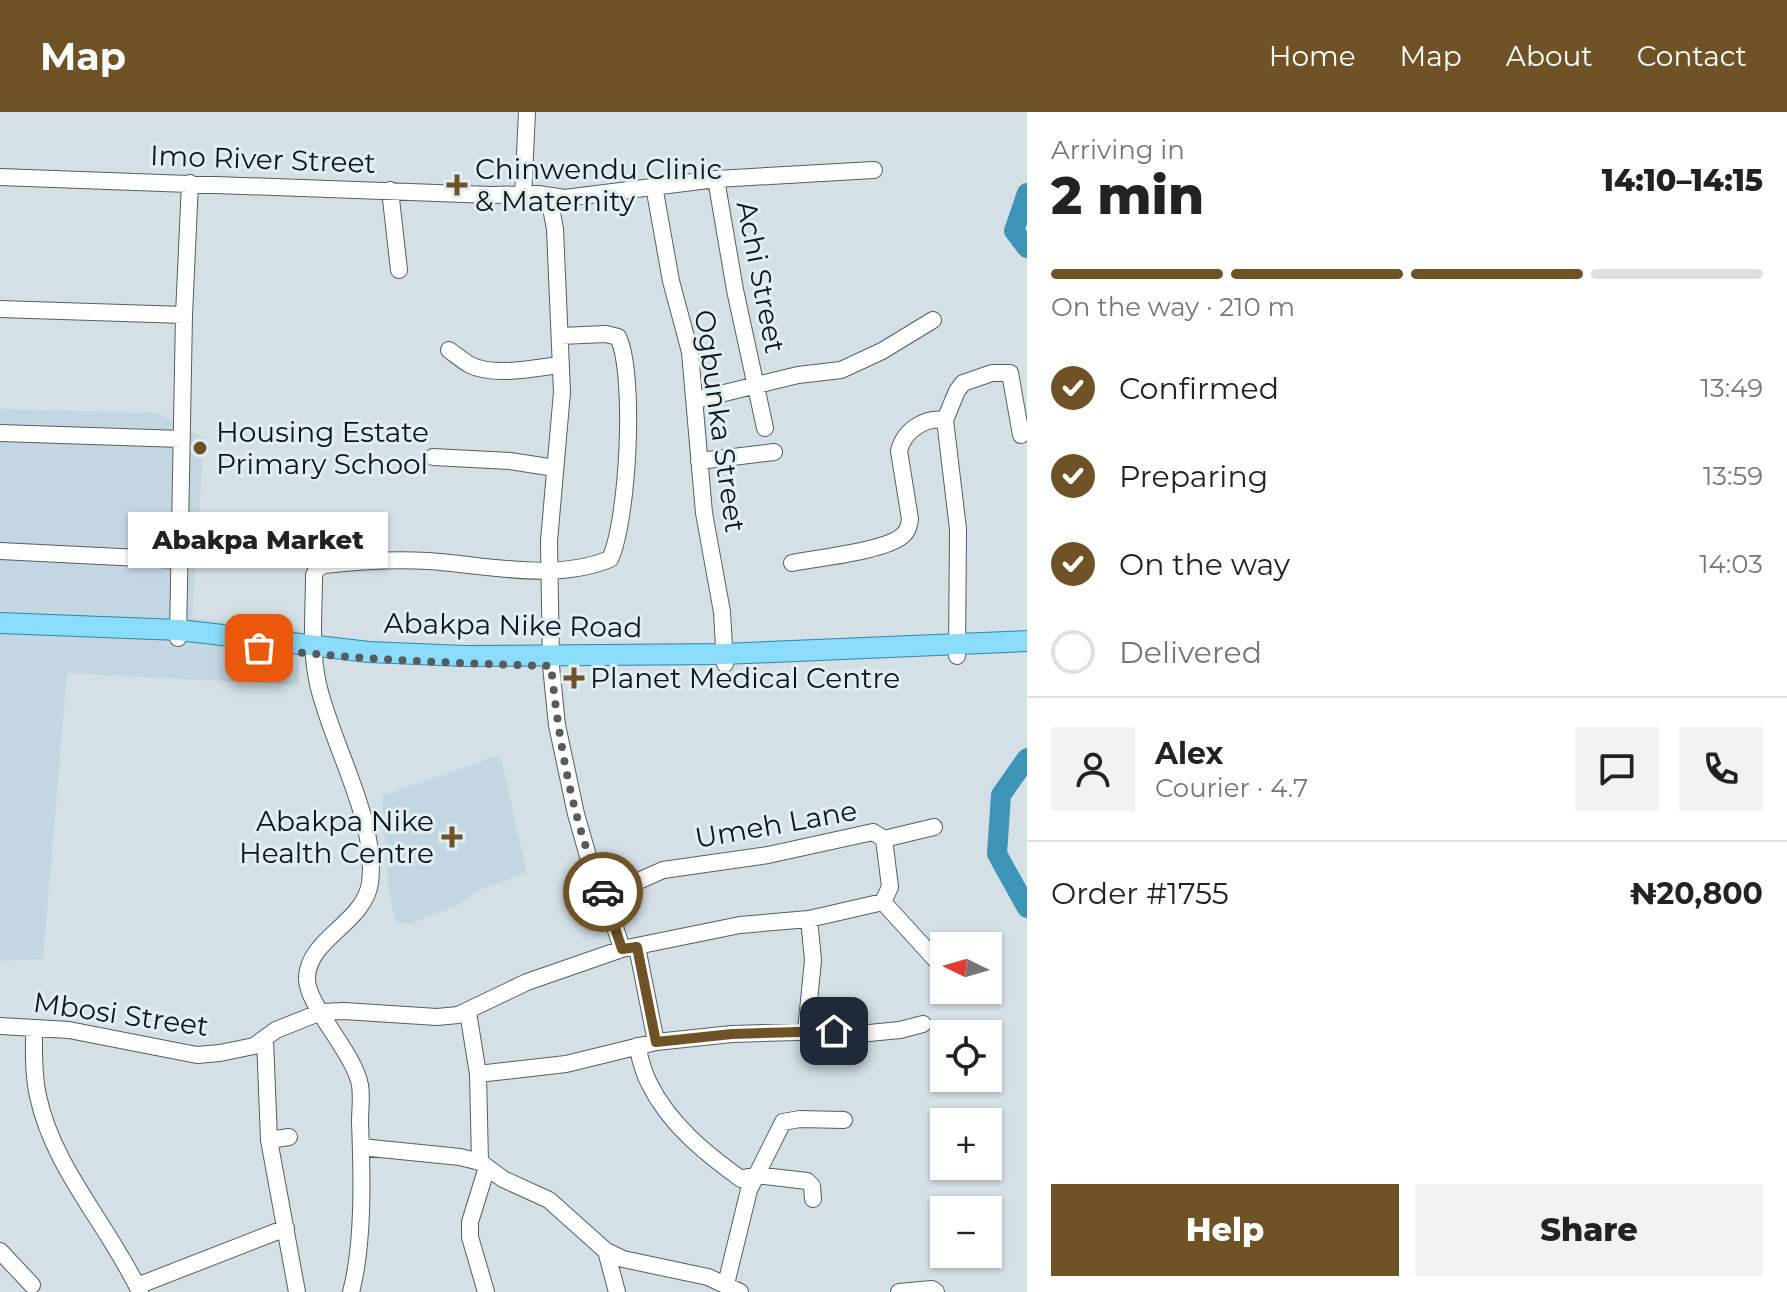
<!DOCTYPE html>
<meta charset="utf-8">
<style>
:root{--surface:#fff;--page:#f2f2f2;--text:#222;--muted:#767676;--line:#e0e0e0;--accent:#6f5326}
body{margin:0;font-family:Montserrat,sans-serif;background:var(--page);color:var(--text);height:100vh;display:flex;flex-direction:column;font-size:30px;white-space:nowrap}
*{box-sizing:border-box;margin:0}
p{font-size:26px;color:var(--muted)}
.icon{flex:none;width:44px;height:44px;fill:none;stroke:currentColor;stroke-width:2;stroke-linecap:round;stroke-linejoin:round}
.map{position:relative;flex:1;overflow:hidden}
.details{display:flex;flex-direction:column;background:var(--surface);width:760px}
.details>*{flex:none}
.needle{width:52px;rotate:275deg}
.buttons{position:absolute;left:930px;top:820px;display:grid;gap:16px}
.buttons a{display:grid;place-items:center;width:72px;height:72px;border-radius:0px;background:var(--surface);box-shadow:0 2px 6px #0004;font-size:40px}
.pin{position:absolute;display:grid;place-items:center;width:68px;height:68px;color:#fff;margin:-34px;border-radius:16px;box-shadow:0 4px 12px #0006}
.courier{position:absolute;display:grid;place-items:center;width:80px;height:80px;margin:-40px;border:6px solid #6f5326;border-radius:50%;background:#fff;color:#222;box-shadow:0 2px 10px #0007}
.bubble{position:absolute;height:56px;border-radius:0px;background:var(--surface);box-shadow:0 2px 6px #0004;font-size:26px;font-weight:800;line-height:56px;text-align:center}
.summary em{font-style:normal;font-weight:800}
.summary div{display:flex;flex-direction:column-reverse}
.summary{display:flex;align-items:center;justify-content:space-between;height:136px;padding:0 24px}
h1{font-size:52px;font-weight:800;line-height:60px}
.bar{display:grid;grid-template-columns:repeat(4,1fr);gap:12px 8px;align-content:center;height:96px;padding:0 24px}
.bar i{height:10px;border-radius:6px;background:var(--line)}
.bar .selected{background:var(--accent)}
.bar p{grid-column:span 4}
.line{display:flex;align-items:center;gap:20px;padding:0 24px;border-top:2px solid var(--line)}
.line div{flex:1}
.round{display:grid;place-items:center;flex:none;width:84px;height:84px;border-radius:0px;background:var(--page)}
ol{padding:0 24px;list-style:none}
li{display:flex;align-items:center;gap:24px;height:88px}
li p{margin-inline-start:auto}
li .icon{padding:8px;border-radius:50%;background:var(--accent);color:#fff;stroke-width:4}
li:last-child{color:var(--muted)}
li i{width:44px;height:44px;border:4px solid var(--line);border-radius:50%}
.action{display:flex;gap:16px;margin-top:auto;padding:16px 24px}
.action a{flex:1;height:92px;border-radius:0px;background:var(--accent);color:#fff;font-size:32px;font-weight:800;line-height:92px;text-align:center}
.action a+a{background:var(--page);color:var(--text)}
header{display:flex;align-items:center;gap:48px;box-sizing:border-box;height:112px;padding:0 40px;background:var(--accent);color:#fff}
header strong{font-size:38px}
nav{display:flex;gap:44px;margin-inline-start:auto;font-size:28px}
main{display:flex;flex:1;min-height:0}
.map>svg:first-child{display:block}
</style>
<header>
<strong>Map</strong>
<nav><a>Home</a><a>Map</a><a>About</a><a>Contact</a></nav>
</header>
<main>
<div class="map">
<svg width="1027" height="1180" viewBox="0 0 1027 1180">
<rect width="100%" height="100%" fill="#d4e0e6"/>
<!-- built -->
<path fill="#c2d7e1" d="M0,297L156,301L204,326L192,506L298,516L299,573L67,561L43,847L0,849Z
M500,643L527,761L484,776L457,793L410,812L396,811L389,780L382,684Z"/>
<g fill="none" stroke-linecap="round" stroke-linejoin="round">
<!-- river -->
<path stroke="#3c94b6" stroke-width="20" d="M1027,81L1014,119L1027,136
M1027,646L1001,683L997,742L1027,796"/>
<!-- minor casing -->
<g stroke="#545f64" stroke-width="18">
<path id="minor" d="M0,65L491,83L538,82L565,86L716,67L874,58
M716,67L735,178L765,316
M654,74L671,169L690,240L704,401L722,500L725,552
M390,78L399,158
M523,84L527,0
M549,85L555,117L562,280L549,429L551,554L557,613L576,702L590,751L605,784L622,837
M0,197L184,203
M449,238C456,243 463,249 470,253C495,265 534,256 560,253
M696,288L798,263L841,258L882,239L933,208
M0,321L182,327
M433,345L510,349L555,356
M699,349L774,340
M0,439L180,448
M792,451C817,446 885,439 902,424C908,419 909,414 910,407L899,339C904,318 925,305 945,308
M178,526L184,203L190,71
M957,544L958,417L945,308L957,279L963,271L992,261H1010L1021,323
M884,727L934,715
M883,790L944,857
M637,835L656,930
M468,900L478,962L480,1050
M0,914L69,918L197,943L220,941L254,934L276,918L321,900L344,899L437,905L458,903L527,870L622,837L740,813L809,807L883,790L890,775L884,727L873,720L768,743L663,758L605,784
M34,916C34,938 33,962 38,984C53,1056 109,1114 140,1180
M806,919L813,848L809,807
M265,927L269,1028L297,1180
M637,934C640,946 643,960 649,971C669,1012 705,1041 741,1067L756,1063L807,1069L812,1074L813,1087
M478,962L566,952L656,930L732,922L834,919L869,921L900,918L923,912
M269,1028L289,1025
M361,1035L460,1045L480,1050L503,1067L549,1088L606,1139L623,1147L708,1165L740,1180
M0,1139L32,1173
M606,1139L617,1180
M726,1172L749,1078L783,1010L800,1007L844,1008
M137,1174L286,1116
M351,1180C364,1132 362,1060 360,1010C360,998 362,985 360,973C354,940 305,892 307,865C309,826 364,811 370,771C378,708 332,634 318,572C310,537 314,499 314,463L317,457L324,453C359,449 392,447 428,449C487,453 554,470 610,447C628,409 636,262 618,225L606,222L560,224
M486,1180L470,1125V1110L487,1055
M899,1180L932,1177L936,1180"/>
</g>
<!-- major casing -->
<g stroke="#2d87a8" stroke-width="22">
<path id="major" d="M0,511L179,518L369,540L465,544L724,542L1027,529"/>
</g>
<!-- minor -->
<use href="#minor" stroke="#fff" stroke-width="16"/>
<!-- major -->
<use href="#major" stroke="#8adcfa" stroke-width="20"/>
</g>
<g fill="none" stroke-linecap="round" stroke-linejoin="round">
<!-- done -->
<path stroke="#555b5f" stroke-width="8" stroke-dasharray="0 14.4" d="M259,536C356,548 453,551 551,554C559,630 572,709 603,780"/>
<!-- route -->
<path stroke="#6f5326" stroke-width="10" d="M603,780L622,837L637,835L656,930L732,922L834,919"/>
</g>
<!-- markers -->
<g fill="#6f5326" stroke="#e1eef4" stroke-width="3">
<path d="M453 61h8v8h8v8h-8v8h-8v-8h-8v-8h8z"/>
<circle cx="200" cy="336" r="8"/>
<path d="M570 554h8v8h8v8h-8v8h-8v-8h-8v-8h8z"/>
<path d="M448 713h8v8h8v8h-8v8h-8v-8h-8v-8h8z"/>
</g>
<g text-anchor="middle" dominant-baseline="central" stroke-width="6" stroke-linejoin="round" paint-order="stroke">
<!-- street labels -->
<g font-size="28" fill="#101416" stroke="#e1eef4">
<text transform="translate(263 47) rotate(2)">Imo River Street</text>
<text transform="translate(761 165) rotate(79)">Achi Street</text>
<text transform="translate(720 309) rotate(82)">Ogbunka Street</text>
<text transform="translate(513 513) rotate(1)">Abakpa Nike Road</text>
<text transform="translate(776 712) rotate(-10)">Umeh Lane</text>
<text transform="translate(121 902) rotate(8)">Mbosi Street</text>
</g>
<!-- poi labels -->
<g font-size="28" fill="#101416" stroke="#e1eef4" text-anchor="start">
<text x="475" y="57">Chinwendu Clinic<tspan x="475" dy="32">&amp; Maternity</tspan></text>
<text x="216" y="320">Housing Estate<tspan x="216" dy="32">Primary School</tspan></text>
<text x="590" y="566">Planet Medical Centre</text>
<text x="434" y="709" text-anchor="end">Abakpa Nike<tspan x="434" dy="32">Health Centre</tspan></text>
</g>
</g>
</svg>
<div class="buttons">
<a><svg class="needle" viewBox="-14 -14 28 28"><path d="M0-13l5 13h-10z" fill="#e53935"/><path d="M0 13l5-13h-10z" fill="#767676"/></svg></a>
<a><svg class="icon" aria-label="locate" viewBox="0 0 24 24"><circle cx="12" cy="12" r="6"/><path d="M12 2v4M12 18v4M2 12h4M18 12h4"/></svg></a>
<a>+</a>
<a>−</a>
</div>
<div class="pin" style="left:259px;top:536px;background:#ea580c"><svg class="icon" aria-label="bag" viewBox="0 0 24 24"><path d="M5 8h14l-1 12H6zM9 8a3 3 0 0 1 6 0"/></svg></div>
<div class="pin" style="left:834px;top:919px;background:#1f2937"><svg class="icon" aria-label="home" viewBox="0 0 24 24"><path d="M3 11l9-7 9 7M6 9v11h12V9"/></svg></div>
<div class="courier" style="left:603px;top:780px"><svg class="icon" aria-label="car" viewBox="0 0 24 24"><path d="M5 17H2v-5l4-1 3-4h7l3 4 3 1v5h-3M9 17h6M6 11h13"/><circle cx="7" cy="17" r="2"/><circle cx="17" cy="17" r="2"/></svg></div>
<div class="bubble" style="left:128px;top:400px;width:260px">Abakpa Market</div>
</div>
<section class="details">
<div class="summary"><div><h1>2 min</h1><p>Arriving in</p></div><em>14:10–14:15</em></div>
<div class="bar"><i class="selected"></i><i class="selected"></i><i class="selected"></i><i></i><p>On the way · 210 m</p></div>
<ol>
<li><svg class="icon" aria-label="check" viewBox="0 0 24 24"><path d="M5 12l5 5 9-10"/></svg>Confirmed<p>13:49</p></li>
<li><svg class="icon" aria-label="check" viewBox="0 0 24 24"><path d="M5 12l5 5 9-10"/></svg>Preparing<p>13:59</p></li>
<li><svg class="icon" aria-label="check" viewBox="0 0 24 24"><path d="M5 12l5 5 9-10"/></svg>On the way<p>14:03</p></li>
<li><i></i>Delivered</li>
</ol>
<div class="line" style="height:144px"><a class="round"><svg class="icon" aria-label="person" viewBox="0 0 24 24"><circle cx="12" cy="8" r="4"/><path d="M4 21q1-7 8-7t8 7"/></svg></a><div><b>Alex</b><p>Courier · 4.7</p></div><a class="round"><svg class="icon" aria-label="chat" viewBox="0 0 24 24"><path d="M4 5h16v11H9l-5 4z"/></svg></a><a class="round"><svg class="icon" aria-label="phone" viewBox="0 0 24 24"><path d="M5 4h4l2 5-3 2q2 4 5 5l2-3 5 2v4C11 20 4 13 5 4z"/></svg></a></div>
<div class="line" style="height:104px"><div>Order #1755</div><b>₦20,800</b></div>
<div class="action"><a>Help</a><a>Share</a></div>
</section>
</main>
